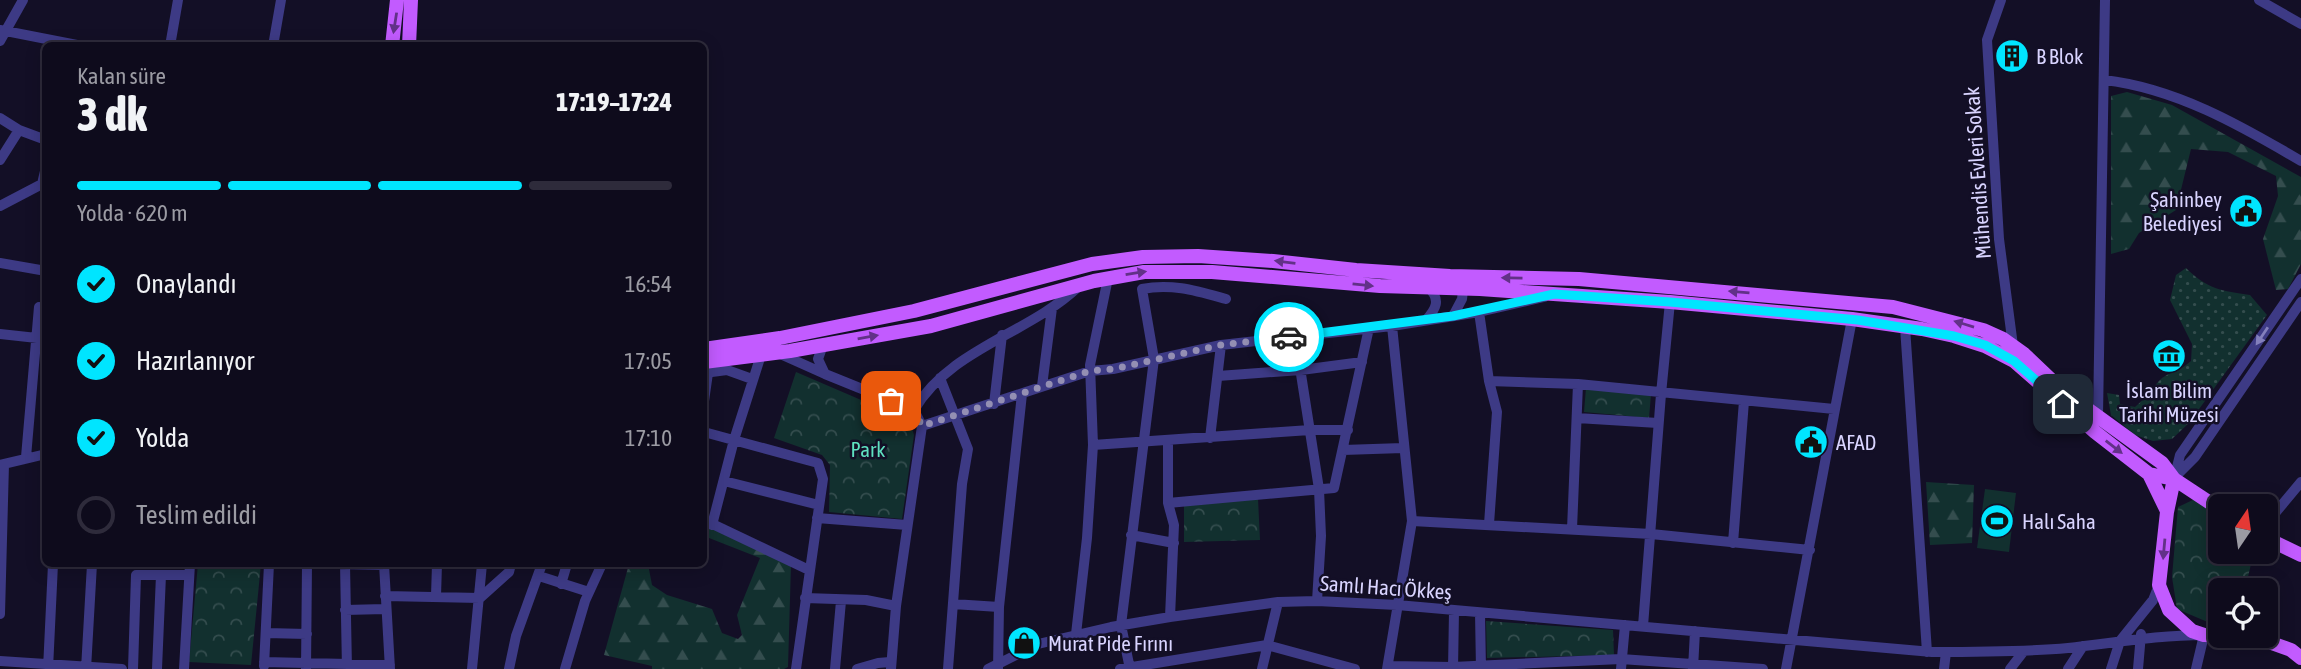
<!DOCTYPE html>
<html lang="tr">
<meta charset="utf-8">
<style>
:root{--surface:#0e0b1c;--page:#1c1929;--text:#f1f3f6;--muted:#9b9ba3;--line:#2e2b3b;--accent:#00e5ff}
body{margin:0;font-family:"Asap Condensed",sans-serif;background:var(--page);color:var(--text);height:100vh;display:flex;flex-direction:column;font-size:26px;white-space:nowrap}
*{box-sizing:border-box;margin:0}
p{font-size:23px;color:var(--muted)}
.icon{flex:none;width:38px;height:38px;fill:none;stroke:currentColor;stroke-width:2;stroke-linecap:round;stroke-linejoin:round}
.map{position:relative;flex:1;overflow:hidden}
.sheet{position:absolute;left:42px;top:42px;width:665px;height:525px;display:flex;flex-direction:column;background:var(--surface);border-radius:10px;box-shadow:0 4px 18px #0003,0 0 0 2px var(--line)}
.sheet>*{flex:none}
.needle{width:46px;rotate:13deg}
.buttons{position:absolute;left:2208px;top:494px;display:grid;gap:14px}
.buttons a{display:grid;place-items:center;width:70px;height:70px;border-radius:10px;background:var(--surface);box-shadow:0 4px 18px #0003,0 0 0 2px var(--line);font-size:35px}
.pin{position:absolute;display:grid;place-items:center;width:60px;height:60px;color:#fff;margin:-30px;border-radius:14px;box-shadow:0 4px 10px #0006}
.courier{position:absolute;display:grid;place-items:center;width:70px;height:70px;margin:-35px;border:5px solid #00e5ff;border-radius:50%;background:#fff;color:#222;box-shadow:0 2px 9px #0007}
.head em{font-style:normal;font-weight:800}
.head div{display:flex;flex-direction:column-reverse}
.head{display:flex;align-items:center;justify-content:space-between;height:119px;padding:0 35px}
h1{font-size:46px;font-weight:800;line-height:52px}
.bar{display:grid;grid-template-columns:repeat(4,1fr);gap:10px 7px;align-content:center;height:84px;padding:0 35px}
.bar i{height:9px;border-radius:5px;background:var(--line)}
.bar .selected{background:var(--accent)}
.bar p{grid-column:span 4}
ol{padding:0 35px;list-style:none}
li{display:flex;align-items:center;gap:21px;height:77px}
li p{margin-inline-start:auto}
li .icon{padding:7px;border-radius:50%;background:var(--accent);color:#111;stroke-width:4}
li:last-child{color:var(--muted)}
li i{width:38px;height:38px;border:4px solid var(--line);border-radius:50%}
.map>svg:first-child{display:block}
</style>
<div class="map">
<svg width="2301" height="669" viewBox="0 0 2301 669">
<defs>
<pattern id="grass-dots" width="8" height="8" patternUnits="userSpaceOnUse" patternTransform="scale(1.75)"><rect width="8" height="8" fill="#12302f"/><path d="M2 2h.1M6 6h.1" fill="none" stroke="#344d4e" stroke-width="1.8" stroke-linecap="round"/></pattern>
<pattern id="forest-firs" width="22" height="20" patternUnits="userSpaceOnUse" patternTransform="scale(1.75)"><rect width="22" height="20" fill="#12302f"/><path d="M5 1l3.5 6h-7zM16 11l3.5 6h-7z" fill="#344d4e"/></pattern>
<pattern id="park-crowns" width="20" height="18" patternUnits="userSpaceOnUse" patternTransform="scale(1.75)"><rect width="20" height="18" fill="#12302f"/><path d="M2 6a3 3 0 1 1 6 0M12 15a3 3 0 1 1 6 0" fill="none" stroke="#344d4e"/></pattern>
</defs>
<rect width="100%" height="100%" fill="#130f26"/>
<!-- grass -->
<path fill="url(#grass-dots)" d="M2186,268C2207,289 2222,291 2250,295L2267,315L2189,423L2172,439L2153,441L2135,435L2111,415L2107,393L2119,395L2120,404L2135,407C2146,398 2154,385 2162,378C2172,371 2180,371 2191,361L2192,344L2170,300L2176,275Z"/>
<!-- forest -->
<path fill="url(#forest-firs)" d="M2127,92L2172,105L2301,177V264L2288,289L2276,290L2263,239L2278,196L2276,176L2228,152L2191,149L2176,210L2139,233L2129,249L2111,254V96Z
M1926,482L1974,485L1972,543L1930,545Z
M704,524L791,564L788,667L784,669H652V666L604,655L629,564H648L652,585L667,595L712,609L722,633L738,639L742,635L737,615L760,558L704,536Z"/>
<!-- park -->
<path fill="url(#park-crowns)" d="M796,372L910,421L914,435L902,519L829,512L830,465L822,455L774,438Z
M1586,388L1651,394L1649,418L1584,412Z
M1258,499L1260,540L1184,542V505Z
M2195,499L2221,518V551H2254L2245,590H2221V622L2210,623L2177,609L2172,577L2178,507Z
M198,564H261L251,665L189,662Z
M1486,621L1613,630L1614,655L1487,658Z"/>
<!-- garden -->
<path fill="#12302f" d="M1985,489L2016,493L2009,552L1977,548Z"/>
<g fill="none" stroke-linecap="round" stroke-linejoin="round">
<!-- minor -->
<path stroke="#3d3a85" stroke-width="10" d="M2001,0L1987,40L1999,239L2013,346
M2259,0L2301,24
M0,30L82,46
M0,41L23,0
M170,46L178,0
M273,46L281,0
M2104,80C2175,88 2240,125 2301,161
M0,118L19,130L46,140
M0,160L19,130
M42,184L46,167
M0,206L42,184H46
M0,263L46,271
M1479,312L1489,381L1497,412L1489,524
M1453,316L1462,299L1464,282
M1426,320C1436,309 1441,300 1429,288
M1905,327L1927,652
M0,334L46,339
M1295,336L1319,489L1321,536L1317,601
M823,345L818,359L825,374
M778,353L825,374L914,410L922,426L896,606L891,669
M704,373L727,370L752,379
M1218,376L1301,370L1362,362
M940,378L968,449L962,484L948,669
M1489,381L1578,384L1834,409
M1042,386L1052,308
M704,401L708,373
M994,404L1002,335
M914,410C950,349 1028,334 1078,287
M2098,415L2105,0
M1577,418L1658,423
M922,426L1090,371L1113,369L1221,345L1392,326L1479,312L1544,297
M704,432L818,463L823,479L796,669
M1210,438L1221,345
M1168,440V503L1174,525L1170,617
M1093,445L1090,365L1108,278
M1343,450L1403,448
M26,457L39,307
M0,465L46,454
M2175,477L2195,457L2301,302
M2174,479L2180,455L2301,279
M724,481L819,505
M1168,503L1334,488L1369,328
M817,518L907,525
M704,520L809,570
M1412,521L1651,534L1810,550
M2266,524L2301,482
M712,525L734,440L761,355
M1572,529L1578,384
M1131,535L1174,543
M1733,543L1744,401
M339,564L385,565
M345,564L347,669
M384,564L390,669
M539,576L589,592
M561,584L567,564
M385,596L480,598L509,572L511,564
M436,596L437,564
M805,598L866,600L896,606
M953,604L999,607
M345,610L385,609
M1480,613L1481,669
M0,614L4,464
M1643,626L1661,394L1670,302
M266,633L307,634
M1076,634L1087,538L1093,445L1310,430H1348
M0,661L122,669
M264,662L390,665
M264,666L269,564
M1388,666L1453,667L1621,659L1763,669
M48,669L53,564
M86,669L92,564
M133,669L136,575H189
M157,669L161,575
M184,669L190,564
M306,669L307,564
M472,669L482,564
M509,669L516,636L542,564
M565,669L585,601L602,564
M835,669L841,601
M857,669L878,663L890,662
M988,669L1038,644L1111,627L1170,617L1278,602L1317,601L1397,605L1932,652C1978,652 2023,652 2068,648C2114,643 2158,635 2204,635L2196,669
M998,669L999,607L1022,394
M1120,669L1267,645L1355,669
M1130,669L1121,625L1154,359L1142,289C1172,283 1197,291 1226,299
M1262,669L1278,602
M1387,669L1412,521L1392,326
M1453,669L1454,611
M1621,669L1625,625
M1693,669L1695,631
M1786,669L1852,319
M1944,669L1946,652
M2010,669L2024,651
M2068,669L2083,646
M2111,669L2120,641L2153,600L2159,585
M2138,669L2141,634"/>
<!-- major -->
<path stroke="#c25bff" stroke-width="14" d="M392,46L397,0
M409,46L411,0
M704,349L780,338L914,311L1092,264L1143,257L1198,256L1273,261L1356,270L1450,276L1579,279L1893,307L1983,330L2003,339L2024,354L2064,392L2162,463L2174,479L2167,512L2159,585L2169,610L2192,631L2204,635L2233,636L2263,640L2291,650L2301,658
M704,362L790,351L931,326L1094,281L1144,272H1212L1380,286L1480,289L1670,302L1852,319L1922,329L1954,336L1985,346L2014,361L2095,432L2149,474L2174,479L2221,510
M2149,474L2167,511
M2266,538L2301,555"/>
</g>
<!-- one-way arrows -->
<defs><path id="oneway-solid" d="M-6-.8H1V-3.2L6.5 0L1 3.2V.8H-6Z" transform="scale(1.75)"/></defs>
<g fill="#623188">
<use href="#oneway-solid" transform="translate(395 23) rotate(99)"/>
<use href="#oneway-solid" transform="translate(1285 262) rotate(-173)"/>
<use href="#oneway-solid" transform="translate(1136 273) rotate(-9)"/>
<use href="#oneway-solid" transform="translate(1512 278) rotate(-179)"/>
<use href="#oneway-solid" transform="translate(1363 285) rotate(6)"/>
<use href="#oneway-solid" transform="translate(1739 292) rotate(-175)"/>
<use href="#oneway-solid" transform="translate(1964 324) rotate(-163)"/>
<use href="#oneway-solid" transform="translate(868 337) rotate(-10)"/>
<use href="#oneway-solid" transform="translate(2114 447) rotate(38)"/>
<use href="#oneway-solid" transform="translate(2164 549) rotate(95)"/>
</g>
<use fill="#837fbc" href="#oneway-solid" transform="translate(2262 336) rotate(124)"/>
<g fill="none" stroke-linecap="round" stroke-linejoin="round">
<!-- done -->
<path stroke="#948fb3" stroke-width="7" stroke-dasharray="0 12.6" d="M891,401L914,410L922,426L1090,371L1113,369L1221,345L1289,337"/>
<!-- route -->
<path stroke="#00e5ff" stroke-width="9" d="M1289,337L1453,316L1554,294L1670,302L1858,320L1954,336L1985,345L2014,361L2063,404"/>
</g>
<!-- icons -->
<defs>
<g id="building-disc" transform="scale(1.75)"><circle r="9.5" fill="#00e5ff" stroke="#130f26"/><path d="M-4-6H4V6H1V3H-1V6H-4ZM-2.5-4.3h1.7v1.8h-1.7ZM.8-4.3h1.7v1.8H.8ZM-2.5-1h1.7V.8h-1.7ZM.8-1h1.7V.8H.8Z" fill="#111"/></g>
<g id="civic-disc" transform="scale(1.75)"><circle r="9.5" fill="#00e5ff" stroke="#130f26"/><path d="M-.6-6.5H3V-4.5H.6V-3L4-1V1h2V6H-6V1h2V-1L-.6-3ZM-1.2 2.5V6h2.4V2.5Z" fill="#111"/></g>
<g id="museum-disc" transform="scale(1.75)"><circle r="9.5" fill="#00e5ff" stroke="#130f26"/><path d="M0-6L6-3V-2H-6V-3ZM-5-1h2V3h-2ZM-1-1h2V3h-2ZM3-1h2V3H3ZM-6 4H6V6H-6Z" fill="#111"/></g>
<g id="stadium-disc" transform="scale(1.75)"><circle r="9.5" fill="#00e5ff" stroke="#130f26"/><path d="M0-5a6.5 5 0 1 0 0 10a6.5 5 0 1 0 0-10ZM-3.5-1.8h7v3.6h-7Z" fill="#111"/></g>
<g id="shop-disc" transform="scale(1.75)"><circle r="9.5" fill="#00e5ff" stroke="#130f26"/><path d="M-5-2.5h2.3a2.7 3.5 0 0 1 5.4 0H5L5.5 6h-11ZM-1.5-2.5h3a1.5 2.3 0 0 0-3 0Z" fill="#111"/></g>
</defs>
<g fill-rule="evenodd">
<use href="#building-disc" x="2012" y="56"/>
<use href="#civic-disc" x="2246" y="211"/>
<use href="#museum-disc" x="2169" y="356"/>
<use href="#civic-disc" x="1811" y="442"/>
<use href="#stadium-disc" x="1997" y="521"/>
<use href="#shop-disc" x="1024" y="643"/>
</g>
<g text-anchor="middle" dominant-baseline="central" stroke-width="5" stroke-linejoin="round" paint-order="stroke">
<!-- poi labels -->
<g font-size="21" fill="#d9d4ff" stroke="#130f26" text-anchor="start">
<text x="2036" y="56">B Blok</text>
<text x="2222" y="199" text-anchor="end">Şahinbey<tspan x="2222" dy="24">Belediyesi</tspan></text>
<text x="2169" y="390" text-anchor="middle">İslam Bilim<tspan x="2169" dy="24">Tarihi Müzesi</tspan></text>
<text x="1836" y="442">AFAD</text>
<text x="2022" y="521">Halı Saha</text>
<text x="1048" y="643">Murat Pide Fırını</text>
</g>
<!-- street labels -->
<g font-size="21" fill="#d9d4ff" stroke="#130f26">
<text transform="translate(1977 173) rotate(-94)">Mühendis Evleri Sokak</text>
<text transform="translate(1386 587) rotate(4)">Samlı Hacı Ökkeş</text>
</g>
<!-- park labels -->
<g font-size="21" fill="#5fe0c0" stroke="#130f26">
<text x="868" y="449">Park</text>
</g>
</g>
</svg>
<div class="buttons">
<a><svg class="needle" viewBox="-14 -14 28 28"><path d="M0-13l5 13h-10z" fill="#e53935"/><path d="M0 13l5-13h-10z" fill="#9b9ba3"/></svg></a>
<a><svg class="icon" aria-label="locate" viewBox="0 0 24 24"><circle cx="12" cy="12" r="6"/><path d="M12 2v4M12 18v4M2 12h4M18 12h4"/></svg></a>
</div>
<div class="pin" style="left:891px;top:401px;background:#ea580c"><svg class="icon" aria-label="bag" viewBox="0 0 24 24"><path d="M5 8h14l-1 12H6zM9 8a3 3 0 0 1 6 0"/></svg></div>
<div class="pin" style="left:2063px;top:404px;background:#1f2937"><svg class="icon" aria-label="home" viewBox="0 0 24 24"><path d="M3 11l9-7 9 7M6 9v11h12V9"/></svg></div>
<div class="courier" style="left:1289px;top:337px"><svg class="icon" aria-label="car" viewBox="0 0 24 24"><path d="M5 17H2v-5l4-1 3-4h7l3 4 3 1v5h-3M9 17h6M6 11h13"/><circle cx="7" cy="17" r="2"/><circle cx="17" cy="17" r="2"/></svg></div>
<section class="sheet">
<div class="head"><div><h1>3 dk</h1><p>Kalan süre</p></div><em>17:19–17:24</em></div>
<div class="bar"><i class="selected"></i><i class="selected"></i><i class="selected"></i><i></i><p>Yolda · 620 m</p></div>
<ol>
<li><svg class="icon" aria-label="check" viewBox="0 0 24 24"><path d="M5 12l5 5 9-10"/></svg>Onaylandı<p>16:54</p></li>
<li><svg class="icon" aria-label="check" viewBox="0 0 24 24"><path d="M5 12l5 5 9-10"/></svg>Hazırlanıyor<p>17:05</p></li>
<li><svg class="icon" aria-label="check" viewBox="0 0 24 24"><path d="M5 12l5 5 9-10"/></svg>Yolda<p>17:10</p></li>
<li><i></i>Teslim edildi</li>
</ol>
</section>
</div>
